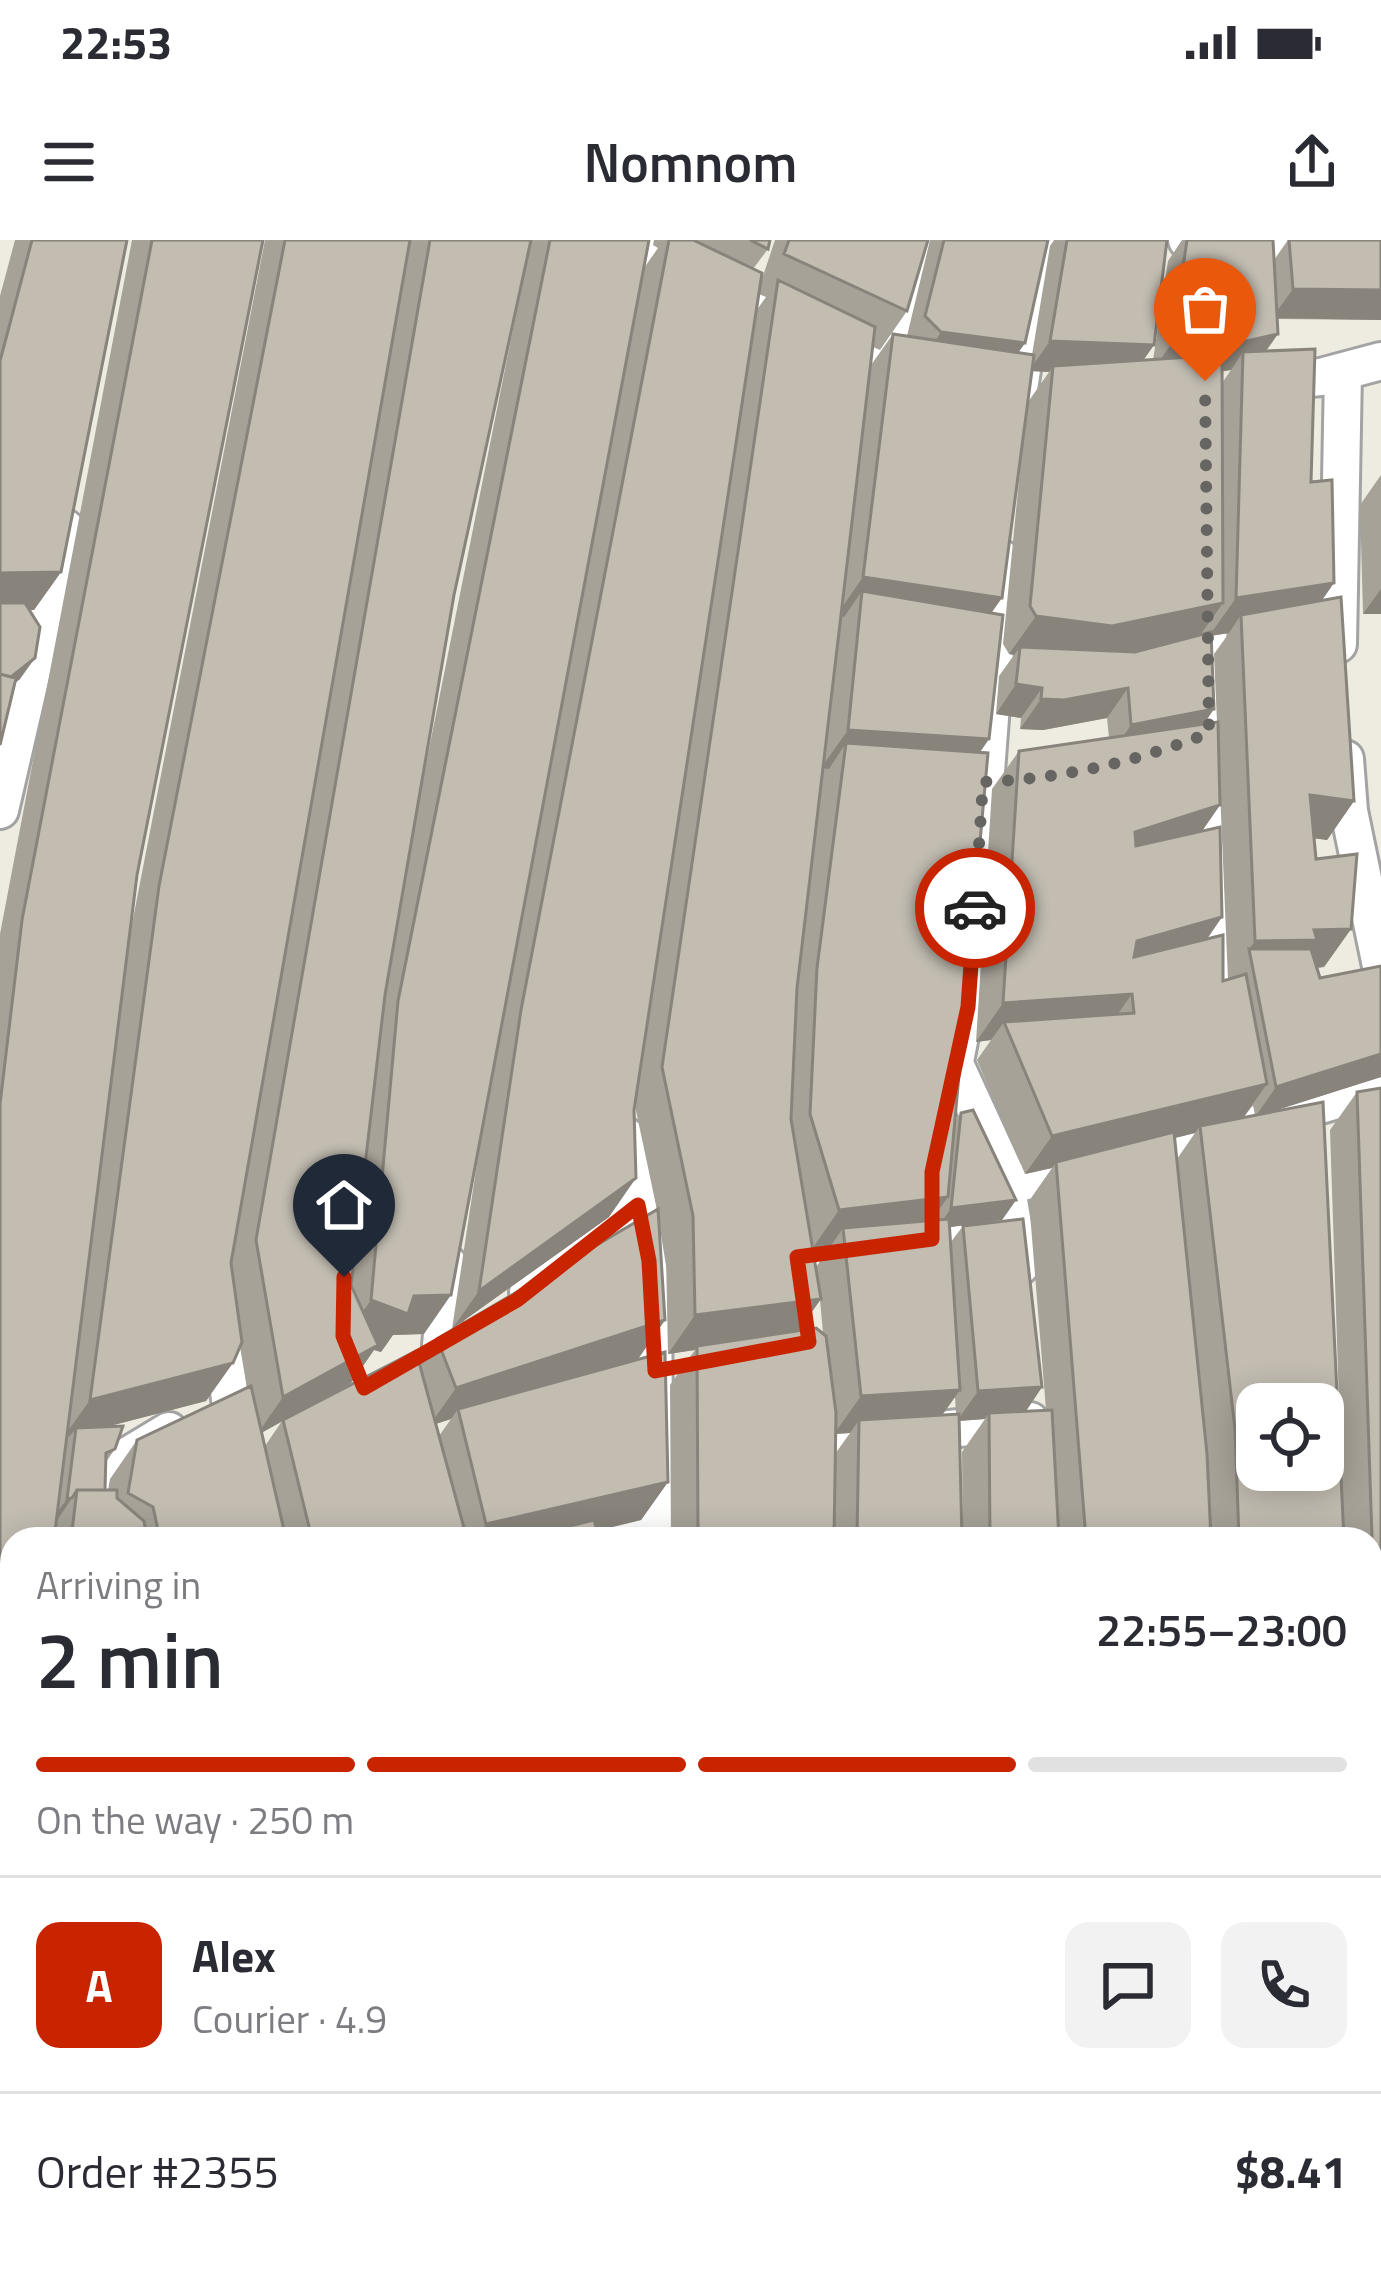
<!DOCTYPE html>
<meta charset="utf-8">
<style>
:root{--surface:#fff;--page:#f2f2f3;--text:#2b2b33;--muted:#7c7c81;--line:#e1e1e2;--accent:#c92400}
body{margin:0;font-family:"Titillium Web",sans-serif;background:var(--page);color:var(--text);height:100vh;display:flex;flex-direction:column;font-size:45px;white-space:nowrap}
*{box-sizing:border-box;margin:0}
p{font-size:39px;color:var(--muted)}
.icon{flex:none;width:66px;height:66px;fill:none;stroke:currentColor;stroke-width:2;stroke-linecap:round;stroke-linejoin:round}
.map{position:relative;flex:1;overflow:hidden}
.side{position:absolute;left:0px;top:1287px;width:1383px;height:747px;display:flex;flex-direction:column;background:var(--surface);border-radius:36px 36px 0 0;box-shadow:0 6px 30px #0003}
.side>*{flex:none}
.buttons{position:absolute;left:1236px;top:1143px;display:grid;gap:24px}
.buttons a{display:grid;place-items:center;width:108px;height:108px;border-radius:24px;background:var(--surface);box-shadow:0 6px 30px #0003;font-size:60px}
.pin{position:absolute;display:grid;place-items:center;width:102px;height:102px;color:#fff;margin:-123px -51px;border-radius:50% 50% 50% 0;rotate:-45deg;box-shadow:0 0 12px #0007}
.pin .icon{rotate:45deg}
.courier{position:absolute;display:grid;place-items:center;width:120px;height:120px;margin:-60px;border:9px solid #c92400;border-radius:50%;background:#fff;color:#222;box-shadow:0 3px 15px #0007}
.summary em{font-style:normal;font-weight:600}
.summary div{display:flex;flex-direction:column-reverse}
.summary{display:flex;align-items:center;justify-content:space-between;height:204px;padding:0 36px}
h1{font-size:78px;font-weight:600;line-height:90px}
.bar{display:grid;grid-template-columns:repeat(4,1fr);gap:18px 12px;align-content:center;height:144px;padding:0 36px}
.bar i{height:15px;border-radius:9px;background:var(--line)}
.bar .active{background:var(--accent)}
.bar p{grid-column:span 4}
.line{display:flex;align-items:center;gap:30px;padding:0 36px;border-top:3px solid var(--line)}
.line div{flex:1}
.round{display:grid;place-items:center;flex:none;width:126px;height:126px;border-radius:24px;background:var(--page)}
.status{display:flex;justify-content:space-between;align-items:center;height:84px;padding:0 60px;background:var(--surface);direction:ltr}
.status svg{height:33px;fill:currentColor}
header{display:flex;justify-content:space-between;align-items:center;height:156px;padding:0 36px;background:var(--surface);font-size:54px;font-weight:600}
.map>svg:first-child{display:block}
</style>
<div class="status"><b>22:53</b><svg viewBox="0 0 49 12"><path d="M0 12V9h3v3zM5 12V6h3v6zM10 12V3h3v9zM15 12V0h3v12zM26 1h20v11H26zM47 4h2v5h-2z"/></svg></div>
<header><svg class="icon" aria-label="menu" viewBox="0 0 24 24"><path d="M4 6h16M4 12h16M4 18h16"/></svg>Nomnom<svg class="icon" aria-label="share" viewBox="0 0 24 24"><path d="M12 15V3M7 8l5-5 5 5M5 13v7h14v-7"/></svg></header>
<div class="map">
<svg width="1381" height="2033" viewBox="0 0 1381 2033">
<rect width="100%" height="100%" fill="#eeece1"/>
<!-- water -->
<path fill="#9fc5de" d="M0,1586L12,1590V1714L0,1707Z
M552,2022H784L803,2033H572Z"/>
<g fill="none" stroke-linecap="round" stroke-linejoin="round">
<!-- minor casing -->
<g stroke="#a3a3a3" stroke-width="42">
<path id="minor" d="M617,0L858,106L924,126
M1187,0L1381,12
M894,117L921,0
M1266,142L1321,137L1381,121
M1017,162L1042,0
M1207,337L1217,743
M1338,404L1343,132
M1345,519L1349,571L1381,726
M0,570L65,288
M955,824L1004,931L1020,1026
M951,842L970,744L1002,319
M627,897L653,1058L655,1299
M1008,945L1158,913L1381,847
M797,1017L1001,990
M528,1052L638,965
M221,1085L230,1159L262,1299
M441,1106L448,1024
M819,1202L1030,1181
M98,1299L106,1229L169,1191
M600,1299L654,1288
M1092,2033V2022"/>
</g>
<!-- tertiary casing -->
<g stroke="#a3a3a3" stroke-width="54">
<path id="tertiary" d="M0,1883L12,1888
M309,2022L330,2033"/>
</g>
<!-- secondary casing -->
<g stroke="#570" stroke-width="60">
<path id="secondary" d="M0,1505L12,1512
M908,2022L927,2033"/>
</g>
<!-- minor -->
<use href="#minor" stroke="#fff" stroke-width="36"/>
<!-- tertiary -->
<use href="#tertiary" stroke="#fff" stroke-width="48"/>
<!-- secondary -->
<use href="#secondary" stroke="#ebfcb2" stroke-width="54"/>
<!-- rail -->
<path stroke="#6a6a6a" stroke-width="9" stroke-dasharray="24 24" stroke-linecap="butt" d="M0,1778L12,1785
M425,2022L445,2033"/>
</g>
<!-- wall -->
<path fill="#a7a298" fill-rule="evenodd" d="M15,0H127L61,332L34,370H29L20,439L15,443L0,505V56Z
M132,0H263L137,635L114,818L132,684L265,0H649L644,28L658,8L653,5L654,0H770L768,9L753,29L761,42L775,0H928L907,71L880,110L873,107L871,125L893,94L907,96L930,0H1048L1025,103L1018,113L1032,115L1050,6L1054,0H1167L1154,105L1143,120H1153L1168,21L1182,0H1273L1274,20L1288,0H1381V80L1277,79L1266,111L1311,242L1321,361L1354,561L1327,600L1314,598L1316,619L1351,689L1324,727L1317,728L1320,738L1381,726V837L1270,872L1343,1283L1330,890L1357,852L1381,848V2033H1107V2022H1371V1299H963L962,1212L985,1179L959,1181L962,1299H671L670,1145L695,1110L668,1114L666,1015L658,978L665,1080L638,1119L615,1126L668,1242L641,1280L597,1291L599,1299H12V1485L8,1490L0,1485V694ZM527,19L423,539L454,355ZM759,54L766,57L756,71ZM397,73L231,1026V1023ZM1231,130L1222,143V131ZM1032,131L1049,132L1028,162ZM1022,209L1003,404L1009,414L1014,415L999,436L996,474L1021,478L1020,489L1043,490L1107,478L1109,498L1019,511L992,549L976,802L991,800L977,820L1025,934L1052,928L1029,961L1046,1170L1026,1171L1042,1147L963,986L950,1003L949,987L1002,980L1016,960L961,873L955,881L980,512L989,499L992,373ZM1229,393L1214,414L1217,482L1204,484L1211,396ZM1219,527L1228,740L1223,741L1207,699L1222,677L1202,591L1220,565ZM1253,865L1255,875L1244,877ZM635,866L657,970L437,1099L420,1124L292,1176L351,1143L374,1110L381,1112L393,1095L424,1094L480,903L452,1089L609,977ZM1195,893L1177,919L1175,898ZM830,1007L816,1027L818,1043L812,1009ZM820,1060L823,1093L799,1090ZM240,1107L247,1148L137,1200L110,1239L108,1250H105L106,1222L115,1209L106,1187L206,1161ZM955,1157L956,1174L942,1175ZM451,1179L439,1196L436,1184ZM282,1181L265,1206L262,1192ZM850,1193L835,1214V1194Z
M1381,235V374H1363L1360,265Z
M954,2022H1089V2033H956L954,2031Z"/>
<!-- shaded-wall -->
<path fill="#88847c" d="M1293,49L1381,50V80L1272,78Z
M941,92L1025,103L1004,132L921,122Z
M1278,94L1257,124L1243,112L1231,130L1212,133H1151L1172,103Z
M1050,101L1154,105L1133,135L1053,126L1049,132L1029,131Z
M61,332L34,370L0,371V333Z
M863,337L1002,358L975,396L862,351L844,377L836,376Z
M1334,343L1307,382L1241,375L1229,393L1209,396L1236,358Z
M1381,349V374H1363Z
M1223,363L1196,401L1085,425L1020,407L1014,415L1009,414L1036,376Z
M35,418L20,439L0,455V440Z
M1016,444L1042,448L1021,478L996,474Z
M1128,448L1107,478L1043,490L1020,489L1041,459Z
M1214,469L1194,499L1110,515L1131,485Z
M848,490L989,499L962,538L846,503L829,529L821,528Z
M1310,555L1354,561L1327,600L1283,594Z
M1220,565L1193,604L1108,631L1135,592Z
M1222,677L1195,716L1110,739L1137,701Z
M1351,689L1324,727L1298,729L1249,709L1255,701L1314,690Z
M1132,754L1105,792L1004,782L991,800L976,802L1003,763Z
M1381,814V837L1255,877L1276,847Z
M1267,844L1240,882L1200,886L1195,893L1056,927V922L1052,928L1025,934L1052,896Z
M636,938L609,977L452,1089L479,1051Z
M948,957L921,995L843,988L830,1007L812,1009L839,970Z
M1016,960L1002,980L937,989L951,968Z
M451,1055L424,1094L393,1095L381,1112L374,1110L351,1143L256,1196L283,1157L344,1098L371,1060Z
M821,1059L794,1097L697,1106L695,1110L668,1114L695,1075Z
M665,1080L638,1119L459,1176L458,1169L451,1179L429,1186L456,1148Z
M233,1123L206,1161L75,1195L76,1188L70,1196L63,1198L90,1160Z
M1042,1147L1022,1177L989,1173L985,1179L957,1181L978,1151Z
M960,1150L933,1188L859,1180L850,1193L834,1194L861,1156Z
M668,1242L641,1280L561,1299H476L486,1284Z
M72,1258L58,1279H52L67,1259Z
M1378,1476H1381V1512L1379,1496L1371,1507V1486Z"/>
<!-- building -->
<path fill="#c2bcb1" stroke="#88847c" stroke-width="3" fill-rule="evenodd" d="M32,0H127L61,332L0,333V121Z
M152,0H263L137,635L54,1299H12V1438L0,1432V864L22,680Z
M285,0H410L231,1023L242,1102L233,1123L90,1160L159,646Z
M430,0H531L454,355L385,755L351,1045L378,1105L283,1157L256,1000Z
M550,0H649L451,1055L414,1056L408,1074L371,1060L398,761Z
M669,0H693L762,33L634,870L636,938L479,1051L521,770Z
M750,0H770L768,9Z
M789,0H928L907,71L784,14Z
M944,0H1048L1025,103L941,92L925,76Z
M1067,0H1167L1154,105L1050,101Z
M1187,0H1273L1278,94L1233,104L1172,103Z
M1289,0H1381V50L1293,49Z
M778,40L875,87L797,748L791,879L821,1059L695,1075L693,976L662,827Z
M893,94L1034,115L1002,358L863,337Z
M1315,109L1311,242L1332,240L1334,343L1236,358L1243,112Z
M1222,115L1223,363L1112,386L1036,376L1030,366L1053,126Z
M862,351L1003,375L989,499L848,490Z
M1341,357L1354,561L1310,555L1316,619L1357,614L1351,689L1314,690L1317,700L1255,701L1241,375Z
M0,363H25L40,387L35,418L11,437L0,434Z
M1211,392L1214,469L1131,485L1128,448L1064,460L1041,459L1042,448L1016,444L1020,407L1135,412Z
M0,434L16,438L0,505Z
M1218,482L1220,565L1135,592L1136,606L1220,587L1222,677L1137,701L1134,717L1223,695V741L1246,734L1267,844L1052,896L1004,782L1134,773L1132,754L1003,763L1019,511Z
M846,503L988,513L948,957L839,970L810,874L817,728Z
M1249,709H1311L1320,738L1381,726V814L1276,847Z
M1381,848V1476H1378L1357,852Z
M1323,862L1344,1299H1239L1235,1189L1200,886ZM1257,1164H1323V1230H1257Z
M973,870L1016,960L951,968L961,873Z
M1174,892L1207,1214L1211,1299H1086L1056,922Z
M658,969L665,1080L456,1148L437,1099Z
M949,979L960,1150L861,1156L843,988Z
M1023,979L1042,1147L978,1151L963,986Z
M816,1088L826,1096L836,1173L834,1299H698L697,1106Z
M416,1111L467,1299H312L283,1180Z
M665,1112L668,1242L486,1284L458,1169Z
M251,1146L286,1299H160L153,1267L128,1253L137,1200Z
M1052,1170L1059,1299H990L989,1173Z
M959,1174L962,1299H857L859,1180Z
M123,1186L115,1209L106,1213L105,1250H77L72,1258L67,1259L76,1188Z
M77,1250H117V1258L144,1281L147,1299H71Z
M594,1280L599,1299H517Z
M1379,1496H1381V1587Z
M1006,2022H1089V2033H1022Z
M1134,2022H1244V2033H1134Z
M1267,2022H1368L1369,2033H1268Z
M157,2025L198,2033H155Z"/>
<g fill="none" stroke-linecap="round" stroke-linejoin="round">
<!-- done -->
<path stroke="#666561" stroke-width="12" stroke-dasharray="0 21.6" d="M975,668L983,542C1065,538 1133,523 1209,493L1205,141"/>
<!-- route -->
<path stroke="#c92400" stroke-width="15" d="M344,1037L343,1096L364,1148L517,1060L638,965L649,1021L655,1131L809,1102L797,1017L932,999V932L968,767L975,668"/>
</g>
</svg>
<div class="buttons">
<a><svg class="icon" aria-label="locate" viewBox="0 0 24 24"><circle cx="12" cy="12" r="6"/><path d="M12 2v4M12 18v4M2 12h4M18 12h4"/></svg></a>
</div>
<div class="pin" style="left:1205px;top:141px;background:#ea580c"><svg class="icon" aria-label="bag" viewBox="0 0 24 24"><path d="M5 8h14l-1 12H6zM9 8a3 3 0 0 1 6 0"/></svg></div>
<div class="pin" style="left:344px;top:1037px;background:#1f2937"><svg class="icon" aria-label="home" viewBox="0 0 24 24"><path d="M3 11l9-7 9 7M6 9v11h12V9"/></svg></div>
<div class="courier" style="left:975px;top:668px"><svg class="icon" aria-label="car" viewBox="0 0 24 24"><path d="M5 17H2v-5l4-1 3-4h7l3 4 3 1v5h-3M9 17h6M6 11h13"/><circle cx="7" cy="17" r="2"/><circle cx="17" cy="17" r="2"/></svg></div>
<section class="side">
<div class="summary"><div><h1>2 min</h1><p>Arriving in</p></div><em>22:55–23:00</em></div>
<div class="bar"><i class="active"></i><i class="active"></i><i class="active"></i><i></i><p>On the way · 250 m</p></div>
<div class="line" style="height:216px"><b class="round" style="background:var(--accent);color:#fff">A</b><div><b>Alex</b><p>Courier · 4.9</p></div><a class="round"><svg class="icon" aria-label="chat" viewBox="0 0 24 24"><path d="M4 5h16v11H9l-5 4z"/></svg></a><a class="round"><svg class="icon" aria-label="phone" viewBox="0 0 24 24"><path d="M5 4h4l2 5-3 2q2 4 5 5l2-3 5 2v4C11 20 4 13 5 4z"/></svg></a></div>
<div class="line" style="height:156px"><div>Order #2355</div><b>$8.41</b></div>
</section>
</div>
